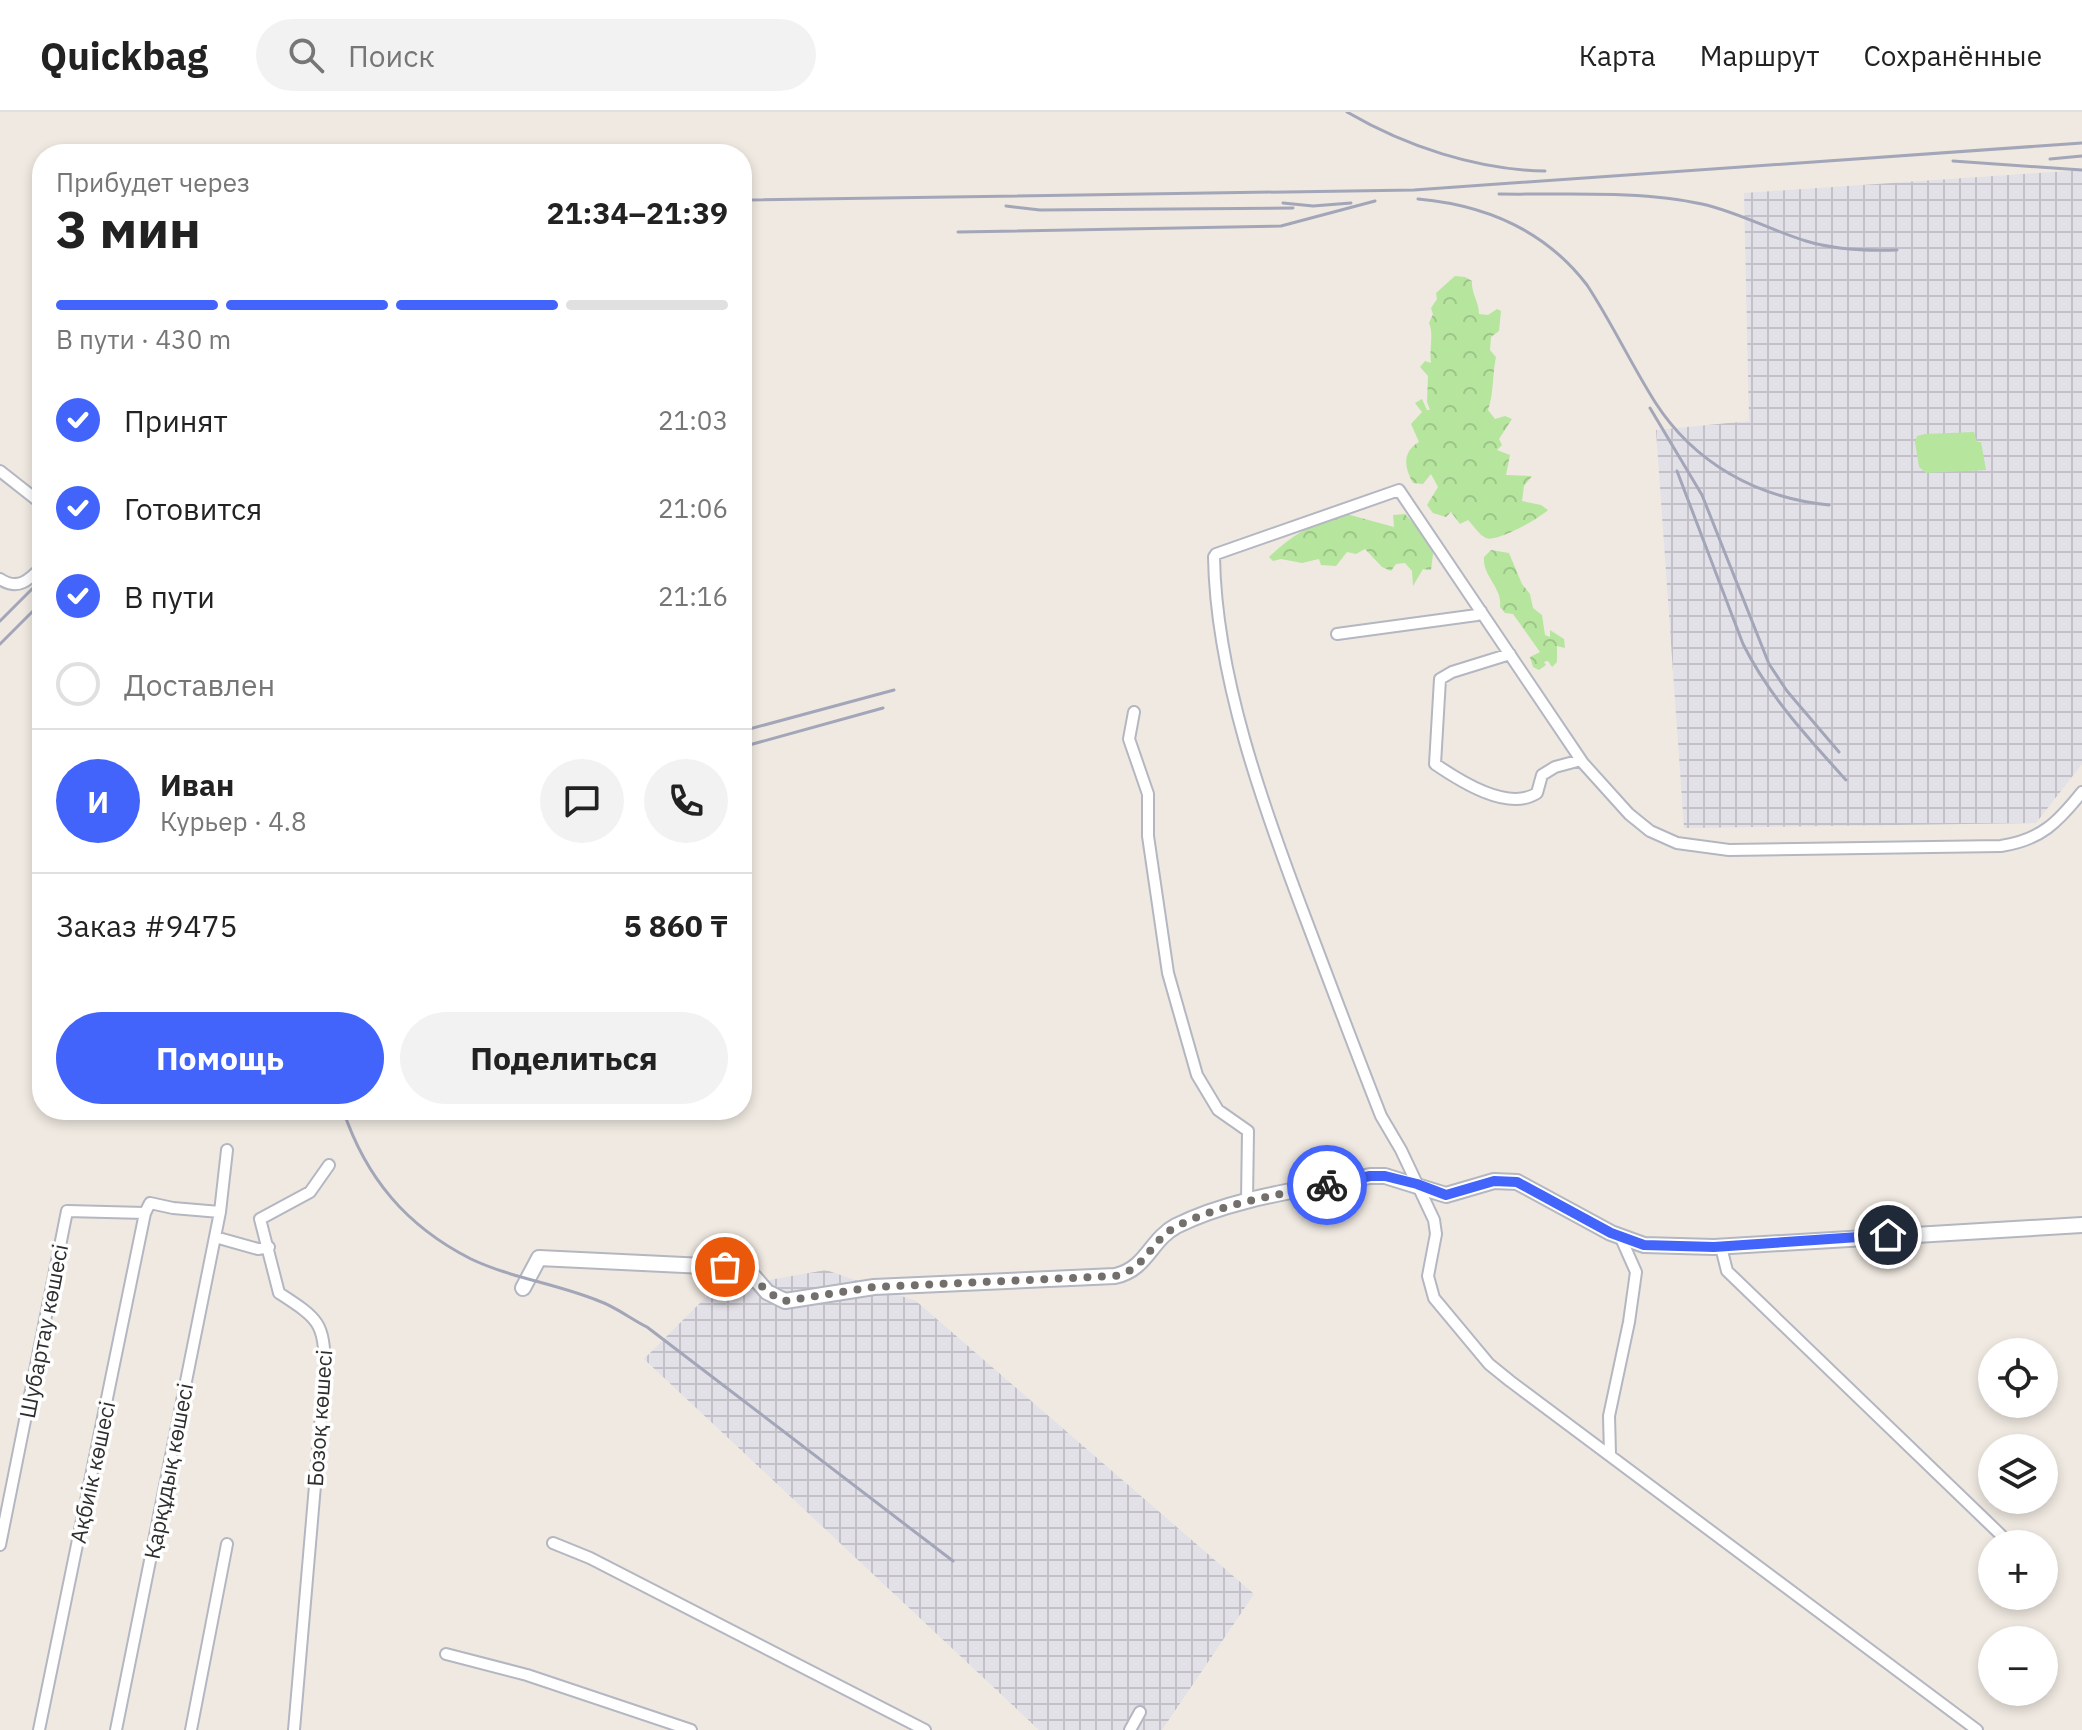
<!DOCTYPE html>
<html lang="ru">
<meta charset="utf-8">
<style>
:root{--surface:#fff;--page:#f2f2f2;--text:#222;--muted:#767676;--line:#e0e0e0;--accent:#4264fb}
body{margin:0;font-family:"IBM Plex Sans",sans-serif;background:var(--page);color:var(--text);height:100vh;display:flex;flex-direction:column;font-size:30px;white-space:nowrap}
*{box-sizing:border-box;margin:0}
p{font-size:26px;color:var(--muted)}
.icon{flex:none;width:44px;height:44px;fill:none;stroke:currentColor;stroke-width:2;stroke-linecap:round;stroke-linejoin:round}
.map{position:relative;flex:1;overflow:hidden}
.drawer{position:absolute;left:32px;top:32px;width:720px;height:976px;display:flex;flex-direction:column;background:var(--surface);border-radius:32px;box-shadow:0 4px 12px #0003}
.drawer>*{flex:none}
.buttons{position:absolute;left:1978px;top:1226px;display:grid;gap:16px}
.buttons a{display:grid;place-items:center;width:80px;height:80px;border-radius:50%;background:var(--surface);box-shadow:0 4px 12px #0003;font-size:40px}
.pin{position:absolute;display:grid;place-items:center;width:68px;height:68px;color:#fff;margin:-34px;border:4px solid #fff;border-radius:50%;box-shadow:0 2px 8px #0007}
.courier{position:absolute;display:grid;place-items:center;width:80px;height:80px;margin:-40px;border:6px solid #4264fb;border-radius:50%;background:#fff;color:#222;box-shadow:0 2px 10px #0007}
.head em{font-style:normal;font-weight:700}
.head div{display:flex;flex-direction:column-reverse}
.head{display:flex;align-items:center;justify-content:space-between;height:136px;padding:0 24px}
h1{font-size:52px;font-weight:700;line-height:60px}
.bar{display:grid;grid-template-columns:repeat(4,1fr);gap:12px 8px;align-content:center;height:96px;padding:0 24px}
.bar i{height:10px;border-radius:6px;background:var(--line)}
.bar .active{background:var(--accent)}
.bar p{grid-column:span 4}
.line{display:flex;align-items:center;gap:20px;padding:0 24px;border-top:2px solid var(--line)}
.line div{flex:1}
.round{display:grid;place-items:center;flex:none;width:84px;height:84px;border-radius:42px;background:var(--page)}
ol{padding:0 24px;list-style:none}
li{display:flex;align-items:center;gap:24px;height:88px}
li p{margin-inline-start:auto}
li .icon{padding:8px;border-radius:50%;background:var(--accent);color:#fff;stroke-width:4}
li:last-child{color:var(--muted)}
li i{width:44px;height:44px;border:4px solid var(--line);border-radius:50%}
.button{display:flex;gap:16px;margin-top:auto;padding:16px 24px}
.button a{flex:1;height:92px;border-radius:48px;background:var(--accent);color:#fff;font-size:32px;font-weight:700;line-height:92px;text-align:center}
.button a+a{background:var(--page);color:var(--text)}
header{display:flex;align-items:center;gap:48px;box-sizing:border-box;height:112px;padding:0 40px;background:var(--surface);border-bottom:2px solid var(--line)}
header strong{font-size:38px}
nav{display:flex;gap:44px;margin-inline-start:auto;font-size:28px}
.search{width:560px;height:72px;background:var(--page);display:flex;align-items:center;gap:20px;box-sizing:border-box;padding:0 28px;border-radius:44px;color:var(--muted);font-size:30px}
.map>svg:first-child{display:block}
</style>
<header>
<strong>Quickbag</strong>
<div class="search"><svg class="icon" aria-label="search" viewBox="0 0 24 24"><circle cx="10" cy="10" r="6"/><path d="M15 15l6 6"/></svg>Поиск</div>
<nav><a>Карта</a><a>Маршрут</a><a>Сохранённые</a></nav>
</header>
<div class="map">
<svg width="2082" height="1618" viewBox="0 0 2082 1618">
<defs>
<pattern id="industrial-grid" width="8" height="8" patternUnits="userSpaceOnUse" patternTransform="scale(2)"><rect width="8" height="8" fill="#e3e1e8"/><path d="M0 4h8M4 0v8" fill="none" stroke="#c3c1c7"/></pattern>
<pattern id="forest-crowns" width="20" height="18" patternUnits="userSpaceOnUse" patternTransform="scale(2)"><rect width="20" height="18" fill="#b6e59e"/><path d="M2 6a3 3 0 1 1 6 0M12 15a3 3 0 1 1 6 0" fill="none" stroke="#9dc588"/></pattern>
</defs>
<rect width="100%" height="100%" fill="#efe9e1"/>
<!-- industrial -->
<path fill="url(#industrial-grid)" d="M2082,58V652L2036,711L1684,716L1656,318L1749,309L1744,81Z
M826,1158L916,1189L1254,1482L1162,1618H1039L644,1247L713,1178Z"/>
<!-- grass -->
<path fill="#b6e59e" d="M1974,320L1977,330H1981L1986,358L1926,361L1919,355L1915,330L1917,324L1925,322Z"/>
<!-- forest -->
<path fill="url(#forest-crowns)" d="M1455,164L1465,165L1472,169C1471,181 1479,190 1479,202L1488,203L1497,197L1501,199L1499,219L1491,225L1490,238L1496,245C1492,264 1494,281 1488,298L1495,307L1505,304L1512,307L1499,327L1502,333L1497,338L1510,343L1506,363L1532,364L1524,374L1522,389L1541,393L1548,398C1540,406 1496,431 1486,426C1479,423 1473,413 1468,408L1460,412L1451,400L1446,405L1433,401L1427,393L1438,375L1431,362L1423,372L1413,371C1404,355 1402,340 1419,330L1411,312L1422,300L1415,291L1422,287L1427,298H1430L1427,290L1428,264L1420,255L1425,249L1431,251C1429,237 1434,222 1429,211L1433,202L1431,196L1437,187L1436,181Z
M1343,401L1394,415L1393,403L1405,402L1431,431L1433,442L1431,458L1423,457L1413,474L1412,459L1405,451L1396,452L1391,459L1382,455L1365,437L1356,442L1347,440L1336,454L1321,453L1319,447L1302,451L1281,447L1273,449L1269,445C1290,424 1315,410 1343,401Z
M1491,438L1509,441L1522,472L1530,482L1533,496L1542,503L1545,523L1550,525V518L1564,527L1565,536L1557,534V550L1552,555L1548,549L1544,550L1546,553L1539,558L1533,555L1530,545L1540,540L1513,502L1505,501L1500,495C1503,476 1482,464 1484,445Z"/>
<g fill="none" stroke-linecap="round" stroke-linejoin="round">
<!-- street casing -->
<g stroke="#b4b7c1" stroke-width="14">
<path id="street" d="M0,359L42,392
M0,467C18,479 29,468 42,455
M1337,522L1477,503L1481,499
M1510,542L1452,560L1440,567L1435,652C1460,669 1508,700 1537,681L1542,663L1555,655L1581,648
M1134,600L1129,627L1148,682V724L1168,861L1197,963L1218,998L1248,1019L1247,1089
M215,1125L258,1137L269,1135
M1721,1135L1727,1159L2001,1423
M1610,1342L1609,1304L1629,1210L1636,1160L1620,1124
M553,1431L590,1446L925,1618
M0,1433L67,1099L145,1101
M446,1542L527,1563L691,1618
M39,1618L145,1101L150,1091L173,1096L220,1100
M116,1618L220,1100L227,1038
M191,1618L227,1432
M294,1618L325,1257C324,1210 319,1207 279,1181L260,1107L310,1080L329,1053
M1130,1618L1140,1600
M1977,1618L1510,1269L1489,1252L1434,1186L1428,1164L1436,1122L1434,1108L1401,1038L1381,1004C1355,938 1330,871 1305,805C1263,694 1216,564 1214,445L1216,442L1399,378L1583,651L1629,702L1650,719L1677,731L1729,738L2001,734C2041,728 2058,710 2082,680"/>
</g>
<!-- secondary casing -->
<g stroke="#b4b7c1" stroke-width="18">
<path id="secondary" d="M523,1176L539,1146L725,1155L754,1165L767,1180L785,1189L874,1175L1115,1164C1147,1157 1150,1128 1176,1114C1234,1085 1307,1077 1370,1064H1385L1446,1083L1494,1069L1517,1070L1611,1121L1644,1133L1714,1135L2082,1113"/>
</g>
<!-- street -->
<use href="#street" stroke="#fff" stroke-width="10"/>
<!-- secondary -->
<use href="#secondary" stroke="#fff" stroke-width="14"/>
<!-- rail -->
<path stroke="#a3a6b8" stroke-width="3" d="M1347,0C1405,34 1477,58 1545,59
M2050,47L2082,44
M1953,49L2082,58
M1499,82C1562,83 1640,78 1702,92C1738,100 1770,118 1806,129C1835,138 1866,139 1897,138
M1418,87C1485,93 1545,118 1587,173C1612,211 1631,252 1655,290C1694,351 1757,386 1829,393
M742,88L1414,78L2082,31
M1283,91L1313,94L1351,91
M1006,94L1040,98L1293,96
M958,120L1281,114L1375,89
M1650,296L1702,383L1769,552L1787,579L1839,640
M1677,359L1743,532C1769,584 1807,625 1846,668
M0,509L42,467
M0,532L42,490
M742,619L894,578
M742,635L883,596
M343,998C366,1066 406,1114 471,1147C511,1166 558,1172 599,1189C616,1195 631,1207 647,1215L953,1449"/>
</g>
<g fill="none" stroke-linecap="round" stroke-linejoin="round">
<!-- done -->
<path stroke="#726f6d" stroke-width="8" stroke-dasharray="0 14.4" d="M725,1155L754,1165L767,1180L785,1189L874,1175L1115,1164C1147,1157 1150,1128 1177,1114C1223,1091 1277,1083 1327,1073"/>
<!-- route -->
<path stroke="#4264fb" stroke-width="10" d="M1327,1073L1370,1064H1385L1417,1072L1446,1083L1494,1069L1517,1070L1611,1121L1644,1133L1714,1135L1888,1123"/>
</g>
<g text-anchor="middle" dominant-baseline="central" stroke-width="7" stroke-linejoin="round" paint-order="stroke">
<!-- street labels -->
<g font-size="22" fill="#2e2e2e" stroke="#fff">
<text transform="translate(43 1219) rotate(-79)">Шубартау көшесі</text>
<text transform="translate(319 1306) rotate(-86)">Бозоқ көшесі</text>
<text transform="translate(168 1359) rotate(-79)">Қарқұдық көшесі</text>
<text transform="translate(92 1360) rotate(-78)">Ақбиік көшесі</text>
</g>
</g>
</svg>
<div class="buttons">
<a><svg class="icon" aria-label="locate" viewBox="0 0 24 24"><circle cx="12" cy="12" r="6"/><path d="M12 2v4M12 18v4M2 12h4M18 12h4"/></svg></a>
<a><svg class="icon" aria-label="layers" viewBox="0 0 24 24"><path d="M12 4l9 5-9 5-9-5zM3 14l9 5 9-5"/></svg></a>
<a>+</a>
<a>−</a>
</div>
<div class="pin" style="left:725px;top:1155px;background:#ea580c"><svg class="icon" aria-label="bag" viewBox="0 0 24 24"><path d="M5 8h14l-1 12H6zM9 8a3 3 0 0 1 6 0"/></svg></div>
<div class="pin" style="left:1888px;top:1123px;background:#1f2937"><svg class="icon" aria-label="home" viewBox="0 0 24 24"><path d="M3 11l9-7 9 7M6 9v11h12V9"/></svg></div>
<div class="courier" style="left:1327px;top:1073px"><svg class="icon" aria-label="bike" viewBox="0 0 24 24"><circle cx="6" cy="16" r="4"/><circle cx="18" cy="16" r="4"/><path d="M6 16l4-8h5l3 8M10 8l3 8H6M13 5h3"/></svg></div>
<section class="drawer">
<div class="head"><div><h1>3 мин</h1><p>Прибудет через</p></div><em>21:34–21:39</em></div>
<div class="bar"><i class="active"></i><i class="active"></i><i class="active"></i><i></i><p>В пути · 430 m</p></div>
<ol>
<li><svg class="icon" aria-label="check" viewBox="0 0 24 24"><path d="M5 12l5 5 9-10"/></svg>Принят<p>21:03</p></li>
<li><svg class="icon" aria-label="check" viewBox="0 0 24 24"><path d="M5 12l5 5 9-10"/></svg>Готовится<p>21:06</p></li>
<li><svg class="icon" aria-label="check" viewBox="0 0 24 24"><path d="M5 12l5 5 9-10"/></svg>В пути<p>21:16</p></li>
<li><i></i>Доставлен</li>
</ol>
<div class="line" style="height:144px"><b class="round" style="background:var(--accent);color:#fff">И</b><div><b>Иван</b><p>Курьер · 4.8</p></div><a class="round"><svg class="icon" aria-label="chat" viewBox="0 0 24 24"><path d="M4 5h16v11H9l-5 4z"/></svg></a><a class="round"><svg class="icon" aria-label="phone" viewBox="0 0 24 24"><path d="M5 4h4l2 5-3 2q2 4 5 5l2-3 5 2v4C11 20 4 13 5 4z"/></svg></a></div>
<div class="line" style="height:104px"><div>Заказ #9475</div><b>5 860 ₸</b></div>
<div class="button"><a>Помощь</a><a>Поделиться</a></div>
</section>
</div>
